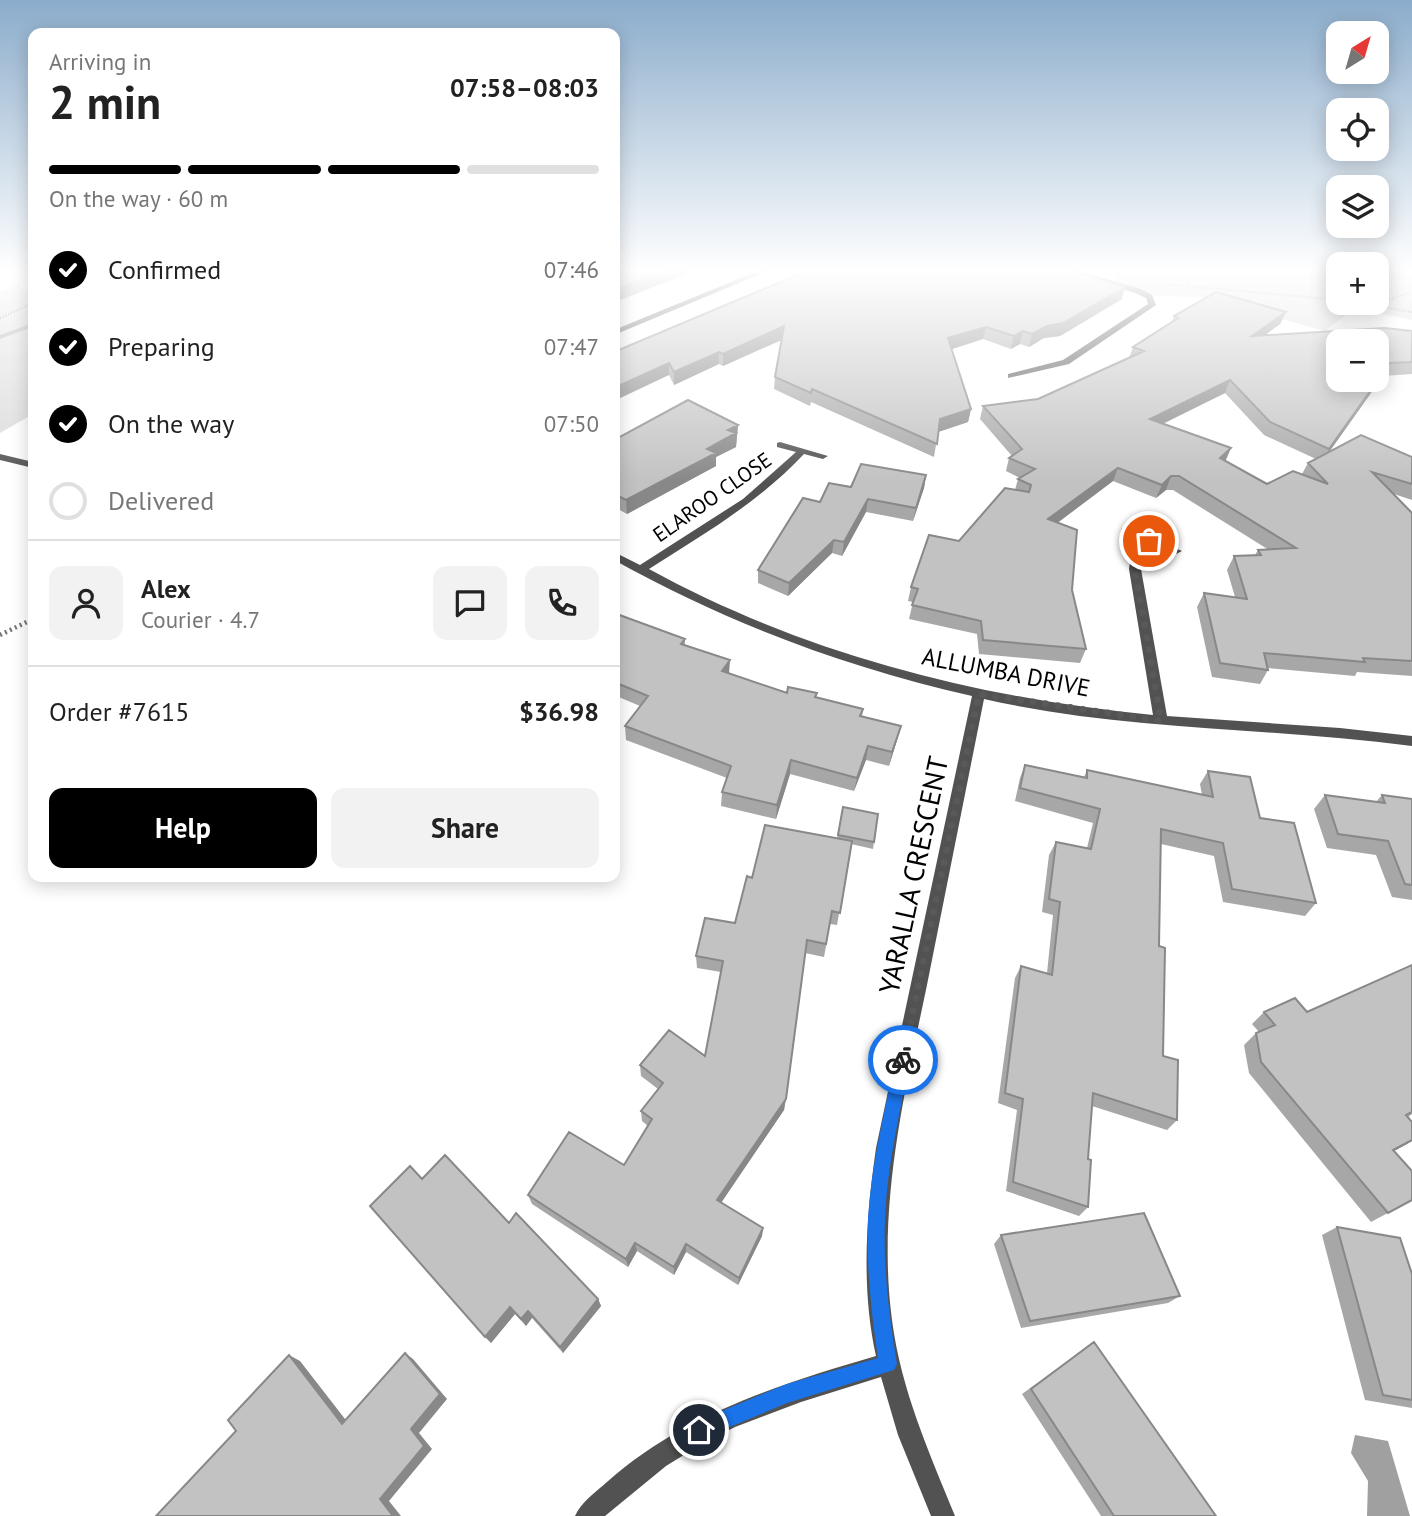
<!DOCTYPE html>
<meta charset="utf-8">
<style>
:root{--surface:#fff;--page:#f2f2f2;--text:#222;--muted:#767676;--line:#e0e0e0;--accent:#000}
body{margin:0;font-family:"PT Sans",sans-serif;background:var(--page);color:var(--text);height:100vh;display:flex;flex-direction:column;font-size:26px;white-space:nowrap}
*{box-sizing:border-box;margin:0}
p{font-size:23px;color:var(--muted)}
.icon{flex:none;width:38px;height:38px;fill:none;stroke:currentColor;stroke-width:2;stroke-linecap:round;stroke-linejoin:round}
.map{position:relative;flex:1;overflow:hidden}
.panel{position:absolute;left:28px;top:28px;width:592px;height:854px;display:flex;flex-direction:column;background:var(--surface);border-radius:14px;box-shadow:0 4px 18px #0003}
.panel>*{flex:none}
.needle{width:46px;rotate:37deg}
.controls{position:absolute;left:1326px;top:21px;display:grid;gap:14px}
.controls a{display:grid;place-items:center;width:63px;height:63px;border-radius:14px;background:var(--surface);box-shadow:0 4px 18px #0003;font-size:35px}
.pin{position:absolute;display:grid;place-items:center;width:60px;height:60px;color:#fff;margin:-30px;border:4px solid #fff;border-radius:50%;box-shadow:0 2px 7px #0007}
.courier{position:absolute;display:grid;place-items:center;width:70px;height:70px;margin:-35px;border:5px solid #1a73e8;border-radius:50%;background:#fff;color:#222;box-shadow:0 2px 9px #0007}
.summary em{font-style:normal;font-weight:600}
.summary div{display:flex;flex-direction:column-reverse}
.summary{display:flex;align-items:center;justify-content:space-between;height:119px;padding:0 21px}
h1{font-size:46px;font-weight:600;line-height:52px}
.bar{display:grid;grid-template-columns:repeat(4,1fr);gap:10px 7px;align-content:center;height:84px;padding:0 21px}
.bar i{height:9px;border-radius:5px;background:var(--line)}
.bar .active{background:var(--accent)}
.bar p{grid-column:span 4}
.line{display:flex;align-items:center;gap:18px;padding:0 21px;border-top:2px solid var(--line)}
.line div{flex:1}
.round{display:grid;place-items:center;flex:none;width:74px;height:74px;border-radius:14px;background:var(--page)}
ol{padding:0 21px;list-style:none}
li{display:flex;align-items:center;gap:21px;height:77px}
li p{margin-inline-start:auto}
li .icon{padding:7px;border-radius:50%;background:var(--accent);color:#fff;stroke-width:4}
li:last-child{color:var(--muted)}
li i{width:38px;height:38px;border:4px solid var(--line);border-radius:50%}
.primary-button{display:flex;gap:14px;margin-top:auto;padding:14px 21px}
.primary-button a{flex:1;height:80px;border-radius:14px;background:var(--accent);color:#fff;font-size:28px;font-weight:600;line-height:80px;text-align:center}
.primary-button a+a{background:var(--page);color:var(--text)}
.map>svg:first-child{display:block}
</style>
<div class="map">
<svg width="1412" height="1516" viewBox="0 0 1412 1516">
<rect width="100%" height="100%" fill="#fff"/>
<!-- green -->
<path fill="#d9d9d9" d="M1079,270H1339V303H1377V270H1412V320L1355,308L1325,331L1202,297L1154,296L1114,280L1120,276L1100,270L1093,274Z
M18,285L33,297V414L0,433V292Z"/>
<!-- water -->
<path fill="#a0a0a0" d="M1355,1435L1388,1441L1410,1516H1367L1368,1481L1351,1453Z"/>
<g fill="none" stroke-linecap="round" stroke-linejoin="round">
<!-- stream -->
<path fill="#a0a0a0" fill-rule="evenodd" d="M33,323V327L0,339V335Z"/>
<!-- path-far1 -->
<path stroke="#747474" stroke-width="2.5" stroke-dasharray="1 2" stroke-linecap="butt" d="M1165,284L1339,300
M1358,303L1412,312
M1375,304L1412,292
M0,318L33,303"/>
<!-- path -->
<path stroke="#747474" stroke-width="4.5" stroke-dasharray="2 3.5" stroke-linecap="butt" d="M0,635L33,619"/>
<!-- minor -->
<path fill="#525252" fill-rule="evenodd" d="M760,270H770L614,335V330Z
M1064,270H1075L1141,289L1152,295L1156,305L1069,364L1008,378V374L1063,360L1148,304L1146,298L1135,293Z
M780,442L828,456L823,459L804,454C759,502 704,534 649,569C804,654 978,698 1153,715L1129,569L1131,556L1143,542L1121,533V529L1125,528L1182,551L1176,554L1151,545L1143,556L1141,569L1167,716L1340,728L1412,736V746C1270,727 1125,731 984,699C965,794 946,890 927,985C904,1095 877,1207 892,1320C901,1390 929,1452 955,1516H931L898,1435L881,1377L801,1402L735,1427L700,1445L666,1466L605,1516H575C581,1502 596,1492 607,1482C683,1414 781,1384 876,1356C861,1288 866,1217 876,1148L972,696C842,666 730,624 614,560V552L640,565L743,499L796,452L777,447V443Z
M0,454L33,462V468L0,460Z"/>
</g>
<!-- wall -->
<path fill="#a7a7a7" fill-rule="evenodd" d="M1122,299L1060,336L1044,338L1029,347L1020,344L1011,349L983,339L952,349L971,409L968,422L938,432L934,457L811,402L810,406L774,389L775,377L782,339L723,366L719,364L674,385L669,375L614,352Z
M1286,312L1280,324L1265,335L1412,331V374L1383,376L1329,452L1412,457V500L1394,494L1412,513V676L1357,672L1355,676L1268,668V670L1260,684L1212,677L1197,607L1204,593L1235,597L1227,570L1234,556L1255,555L1258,550H1269L1173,490H1166L1156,498L1113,481L1057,523L1086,649L1080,663L979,654L977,634L909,619L913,602L908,601L911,587L1015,490L1018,479L1020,478L1006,471L1009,458L1012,456L980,419L983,406L1038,399L1129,358L1133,347L1172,322L1174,316ZM1225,393L1264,435L1316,459L1308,463L1302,474L1267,484L1163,424Z
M738,425L736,447L716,457V466L627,514L614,507V440Z
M926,475L924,488L913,521L866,512L842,556L832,553L788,596L758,583V570L820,502Z
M614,613L685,639V646L729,674L787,693H817L816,697L863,709L862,716L897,740L889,766L866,760L854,791L790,774L776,819L721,806L722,792L727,778L626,740L625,726L640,706L614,695Z
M1025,765L1084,777L1087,770L1202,795L1200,784L1208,771L1260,818L1316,903L1305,916L1223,902L1214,856L1161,844L1159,946L1163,1056L1177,1120L1167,1130L1092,1106L1088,1159V1207L1079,1216L1006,1191L1017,1110L998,1103L1015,978L1021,966L1047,973L1053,915L1042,912L1049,855L1056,842L1087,848L1093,823L1015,801L1020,778Z
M1325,795L1376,802L1382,795L1412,799V900L1392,897L1376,855L1327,848L1314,809Z
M843,807L874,842L873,849L851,844L837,925L830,924L824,957L805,953L784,1110L721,1202L763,1228L762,1236L738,1285L686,1252L674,1275L637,1251L628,1267L532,1204L528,1195L624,1165L648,1126L642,1121L641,1111L658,1089L641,1076L640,1065L705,1056L721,972L697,968L696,956L735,923L752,878L837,838Z
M1412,965V1114L1408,1117L1412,1122V1141L1394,1151L1412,1200L1371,1222L1249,1073L1244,1045L1256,1033L1259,1032L1252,1024L1264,1012H1307Z
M422,1179L509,1223L598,1299L601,1306L563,1353L532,1318L526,1326L515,1314L491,1343Z
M1337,1227L1412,1274V1408L1365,1400L1322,1235Z
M1001,1235L1180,1296L1168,1303L1021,1328L994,1244Z
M1094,1342L1216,1516H1101L1022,1394L1084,1349Z"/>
<!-- shaded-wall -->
<path fill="#888" d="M668,270H687V274L615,302L614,307V290Z
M1125,287L1122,299L1060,336L1044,338L1029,347L1032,334Z
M1286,312L1280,324L1247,348L1252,336Z
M784,326V339L723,366V354Z
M986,327L983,339L946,351L948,338Z
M1023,331L1020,344L1011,349L1014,336Z
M719,352V364L674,385V372Z
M669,363V375L614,401V388Z
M1390,363L1383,376L1322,462L1329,449Z
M1230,380L1225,393L1145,432L1150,419Z
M971,409L968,422L938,432L940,419Z
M738,425L736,447L716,457V466L627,514L626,500L707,449L728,430Z
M1231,448L1225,462L1220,458Z
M1118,468L1113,481L1044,533L1048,519Z
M926,475L924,488L913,521L916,508Z
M1171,476L1166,490L1156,498L1162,485Z
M868,499L866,512L842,556L844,542Z
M834,540L832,553L788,596L789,583Z
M730,660L729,674L722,671Z
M901,726L897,740L889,766L892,752Z
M868,746L866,760L854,791L857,778Z
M791,760L790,774L776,819L777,805Z
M786,1099L784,1110L717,1209V1200Z
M1412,1140L1407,1144L1377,1160L1393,1150Z
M763,1228L762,1236L738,1285L739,1278Z
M635,1243L637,1251L628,1267L626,1259Z
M686,1244V1252L674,1275V1267Z
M598,1299L601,1306L563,1353L560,1347Z
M510,1307L515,1314L491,1343L485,1337Z
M528,1311L532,1318L526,1326L521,1319Z
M405,1353L413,1359L447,1399L419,1433L432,1449L389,1501L401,1516H393L380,1499L411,1429Z
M289,1355L300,1361L352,1428L342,1424Z"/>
<!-- building -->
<path fill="#c2c2c2" stroke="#888" stroke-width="2" fill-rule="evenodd" d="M614,270H668L614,290Z
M809,270H1069L1125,287L1063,323L1047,326L1032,334L1023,331L1014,336L986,327L948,338L971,409L940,419L937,444L812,389L811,393L775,377L784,326L723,354L719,352L674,372L669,363L614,388V352Z
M1216,292L1286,312L1252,336L1385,328L1412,331V362L1390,363L1329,449L1270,422L1230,380L1150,419L1231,448L1220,458L1267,484L1293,471L1328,484L1308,463L1361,435L1412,457V484L1372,472L1412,513V661L1363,658L1365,662L1264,653L1268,670L1220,663L1204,593L1247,599L1234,556L1261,555L1258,550L1296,548L1179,476H1171L1162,485L1118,468L1048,519L1077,530L1072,590L1086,649L983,640L981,621L912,605L918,589L911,587L929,535L959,541L1005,488L1029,492L1031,485L1018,479L1035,469L1009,458L1022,449L983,406L1038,399L1144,351L1133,347L1178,318L1174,316ZM1339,341H1377V380H1339Z
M688,400L738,425L728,430L736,433L707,449L716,453L626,500L614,494V440Z
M861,464L926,475L916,508L868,499L844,542L834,540L789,583L758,570L803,498L820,502L829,483L851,487Z
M614,613L685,639L681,644L730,660L722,671L787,693L788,687L817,693L815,697L863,709L860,716L901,726L892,752L868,746L857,778L791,760L777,805L722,792L731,766L625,726L648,696L614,682Z
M1025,765L1087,778V770L1213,797L1208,771L1250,777L1260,818L1294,823L1316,903L1232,889L1223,843L1161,829L1159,946L1165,948L1163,1056L1178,1060L1177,1120L1093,1093L1088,1159L1091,1160L1088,1207L1013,1182L1023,1099L1005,1093L1021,966L1052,975L1060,902L1049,899L1056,842L1091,849L1100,809L1020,788Z
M1325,795L1385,803L1382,795L1412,799V885L1405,884L1388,841L1338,834Z
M843,807L878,814L874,842L838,835Z
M765,825L852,841L840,913L832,911L826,944L807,940L786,1099L717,1200L763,1228L739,1278L686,1244L674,1267L635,1243L626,1259L528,1195L569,1132L624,1165L652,1119L641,1111L663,1083L640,1065L669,1030L705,1056L723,961L696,956L705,918L735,923L747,876L752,878Z
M1412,965V1112L1406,1115L1412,1122V1140L1393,1150L1412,1171V1200L1388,1213L1261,1062L1256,1033L1275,1025L1264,1012L1295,998L1307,1012Z
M445,1155L509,1223L516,1213L598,1299L560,1347L528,1311L521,1319L510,1307L485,1337L370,1206L410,1166L422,1179Z
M1144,1213L1180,1296L1030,1321L1001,1235Z
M1337,1227L1400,1238L1412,1274V1400L1383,1395Z
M1094,1342L1216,1516H1114L1031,1389Z
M405,1353L440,1394L411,1429L424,1446L380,1499L393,1516H156L236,1431L228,1420L289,1355L342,1424Z"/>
<!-- sky -->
<linearGradient id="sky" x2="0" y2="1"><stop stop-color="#8baccb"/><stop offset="0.56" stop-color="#fff"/><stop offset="1" stop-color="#fff" stop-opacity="0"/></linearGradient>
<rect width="1412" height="482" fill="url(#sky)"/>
<!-- route -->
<path fill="#1a73e8" d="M903,1053L910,1060C900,1112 887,1166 885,1219C883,1268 889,1316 897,1364L894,1370L787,1403L699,1440L693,1437L690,1430L693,1423L787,1384L878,1358C871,1311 866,1265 868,1219C871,1165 885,1112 895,1060Z"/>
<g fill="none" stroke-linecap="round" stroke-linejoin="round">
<!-- done -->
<path stroke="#595959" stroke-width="7" stroke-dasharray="0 12.6" d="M903,1060L979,694L1161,721L1135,569L1137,556L1149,541"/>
</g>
<g text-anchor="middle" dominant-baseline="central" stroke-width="7" stroke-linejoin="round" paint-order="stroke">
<!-- far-street labels -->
<g font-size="21" fill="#000" stroke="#fff">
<text transform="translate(712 497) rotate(-35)">ELAROO CLOSE</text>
</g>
<!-- street labels -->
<g font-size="24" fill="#000" stroke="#fff">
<text transform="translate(1006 672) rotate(11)">ALLUMBA DRIVE</text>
</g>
<!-- near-street labels -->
<g font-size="28" fill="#000" stroke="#fff">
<text transform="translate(913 875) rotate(-78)">YARALLA CRESCENT</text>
</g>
</g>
</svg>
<div class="controls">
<a><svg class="needle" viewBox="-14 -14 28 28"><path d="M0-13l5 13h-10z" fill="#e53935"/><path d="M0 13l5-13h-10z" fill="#767676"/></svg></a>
<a><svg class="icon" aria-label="locate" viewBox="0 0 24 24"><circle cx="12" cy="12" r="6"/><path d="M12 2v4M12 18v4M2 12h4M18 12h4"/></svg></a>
<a><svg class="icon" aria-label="layers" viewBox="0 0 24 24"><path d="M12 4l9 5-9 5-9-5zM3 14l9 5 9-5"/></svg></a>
<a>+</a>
<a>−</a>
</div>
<div class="pin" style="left:1149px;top:541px;background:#ea580c"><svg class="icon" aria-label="bag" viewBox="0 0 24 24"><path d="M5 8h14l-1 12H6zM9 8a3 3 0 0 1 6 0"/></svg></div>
<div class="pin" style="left:699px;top:1430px;background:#1f2937"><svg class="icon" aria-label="home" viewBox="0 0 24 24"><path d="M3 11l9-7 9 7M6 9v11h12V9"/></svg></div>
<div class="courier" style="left:903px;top:1060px"><svg class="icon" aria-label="bike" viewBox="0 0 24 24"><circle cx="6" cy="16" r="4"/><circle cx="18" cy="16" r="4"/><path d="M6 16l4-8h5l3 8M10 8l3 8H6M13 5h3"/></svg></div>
<section class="panel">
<div class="summary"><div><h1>2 min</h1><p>Arriving in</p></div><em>07:58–08:03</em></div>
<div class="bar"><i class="active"></i><i class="active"></i><i class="active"></i><i></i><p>On the way · 60 m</p></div>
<ol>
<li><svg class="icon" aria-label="check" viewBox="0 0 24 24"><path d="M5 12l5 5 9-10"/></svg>Confirmed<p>07:46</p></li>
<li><svg class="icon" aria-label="check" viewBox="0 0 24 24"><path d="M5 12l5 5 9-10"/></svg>Preparing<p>07:47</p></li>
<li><svg class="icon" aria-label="check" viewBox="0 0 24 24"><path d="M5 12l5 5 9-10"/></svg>On the way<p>07:50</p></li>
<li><i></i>Delivered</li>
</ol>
<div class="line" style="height:126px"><a class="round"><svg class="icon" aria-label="person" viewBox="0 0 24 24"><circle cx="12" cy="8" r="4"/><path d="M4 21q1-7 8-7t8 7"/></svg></a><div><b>Alex</b><p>Courier · 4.7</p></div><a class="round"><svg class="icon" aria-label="chat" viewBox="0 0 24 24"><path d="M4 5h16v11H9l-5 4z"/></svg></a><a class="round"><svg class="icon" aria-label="phone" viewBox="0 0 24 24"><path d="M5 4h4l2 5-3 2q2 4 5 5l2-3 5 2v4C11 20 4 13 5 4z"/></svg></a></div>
<div class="line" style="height:91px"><div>Order #7615</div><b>$36.98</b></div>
<div class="primary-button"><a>Help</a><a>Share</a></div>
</section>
</div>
